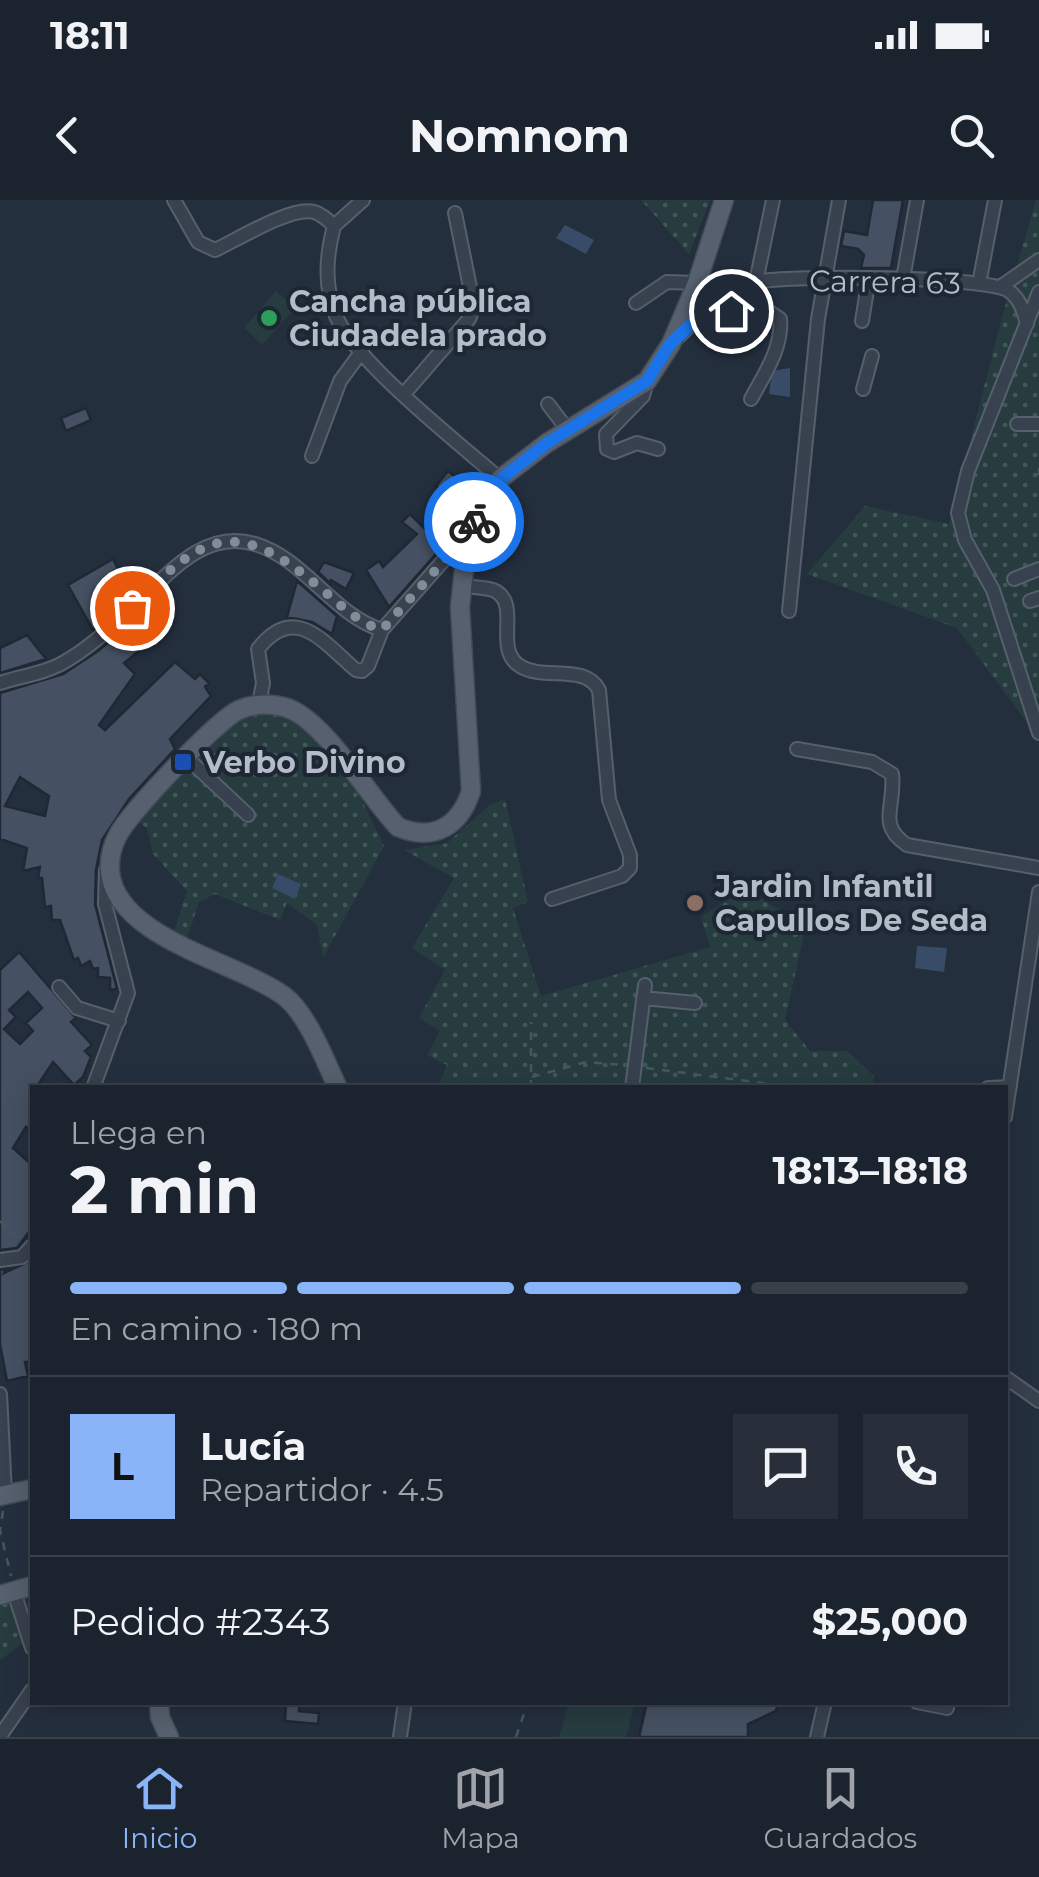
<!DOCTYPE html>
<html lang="es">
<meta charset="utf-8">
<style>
:root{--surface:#1b232e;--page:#282f3a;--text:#f1f3f6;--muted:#a0a4aa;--line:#39404a;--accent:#8ab4f8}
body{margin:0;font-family:Montserrat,sans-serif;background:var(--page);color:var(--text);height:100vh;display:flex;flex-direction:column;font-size:38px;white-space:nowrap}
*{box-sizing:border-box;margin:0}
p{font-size:32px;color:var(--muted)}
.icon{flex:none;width:55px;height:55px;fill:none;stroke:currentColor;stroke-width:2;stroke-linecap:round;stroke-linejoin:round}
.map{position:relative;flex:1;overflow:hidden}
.side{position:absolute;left:30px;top:885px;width:978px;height:620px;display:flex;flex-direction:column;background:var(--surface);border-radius:0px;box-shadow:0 5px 25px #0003,0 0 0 2px var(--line)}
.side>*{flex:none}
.pin{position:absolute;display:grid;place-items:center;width:85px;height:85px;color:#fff;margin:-42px;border:5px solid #fff;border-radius:50%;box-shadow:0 2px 10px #0007}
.courier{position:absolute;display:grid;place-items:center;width:100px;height:100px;margin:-50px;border:8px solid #1a73e8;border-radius:50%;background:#fff;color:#222;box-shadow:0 2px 12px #0007}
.head em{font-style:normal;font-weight:700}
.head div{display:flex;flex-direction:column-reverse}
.head{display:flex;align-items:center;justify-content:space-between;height:170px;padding:0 40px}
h1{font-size:65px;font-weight:700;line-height:75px}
.bar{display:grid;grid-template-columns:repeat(4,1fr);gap:15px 10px;align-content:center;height:120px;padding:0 40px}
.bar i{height:12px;border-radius:8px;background:var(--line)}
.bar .current{background:var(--accent)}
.bar p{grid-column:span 4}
.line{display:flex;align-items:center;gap:25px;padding:0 40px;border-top:2px solid var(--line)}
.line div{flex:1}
.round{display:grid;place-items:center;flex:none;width:105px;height:105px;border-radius:0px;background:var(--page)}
.status{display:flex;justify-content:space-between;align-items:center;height:70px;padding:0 50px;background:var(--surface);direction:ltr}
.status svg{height:28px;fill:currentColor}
header{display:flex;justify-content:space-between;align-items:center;height:130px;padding:0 40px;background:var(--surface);font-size:45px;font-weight:700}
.tab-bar{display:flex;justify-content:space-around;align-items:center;height:140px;border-top:2px solid var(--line);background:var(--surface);font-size:28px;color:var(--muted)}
.tab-bar a{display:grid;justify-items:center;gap:5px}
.tab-bar .current{color:var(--accent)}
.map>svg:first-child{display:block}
</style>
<div class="status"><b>18:11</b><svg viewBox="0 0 49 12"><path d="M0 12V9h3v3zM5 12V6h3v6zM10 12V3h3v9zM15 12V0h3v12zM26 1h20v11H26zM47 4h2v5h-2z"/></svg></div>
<header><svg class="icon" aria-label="back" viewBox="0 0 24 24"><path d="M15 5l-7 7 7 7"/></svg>Nomnom<svg class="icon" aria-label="search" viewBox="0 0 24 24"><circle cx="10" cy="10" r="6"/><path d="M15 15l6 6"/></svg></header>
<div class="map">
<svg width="1039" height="1537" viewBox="0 0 1039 1537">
<defs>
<pattern id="grass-dots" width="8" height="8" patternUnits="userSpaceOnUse" patternTransform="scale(2.5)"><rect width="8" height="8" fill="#263c3f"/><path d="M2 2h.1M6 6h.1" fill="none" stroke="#435659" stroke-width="1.8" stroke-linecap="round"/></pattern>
</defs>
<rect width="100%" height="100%" fill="#242f3e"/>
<!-- grass -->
<path fill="url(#grass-dots)" d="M641,0H710L689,54Z
M1036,0H1039V532L1026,521L957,428L807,374L865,306L949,324L1002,117Z
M279,512L317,535L353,582L384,646L323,758L317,725L287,703L280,720L215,694L199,702L187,739L173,734L187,691L153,654L147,628L135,619L243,516Z
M505,599L528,702L513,708L541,796L710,747L701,717L744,689L806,725L785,820L810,851H847L874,876L872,887H438L447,865L427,855L440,831L419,818L445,770L412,748L454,678L404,650L447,643L490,605Z
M12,1400L23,1443L0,1460V1403Z"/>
<!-- garden -->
<path fill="#263c3f" d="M276,91L295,108L262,145L244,128Z
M569,1502L635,1503L626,1537H559Z"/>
<!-- water -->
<path fill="#394c67" d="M565,25L594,40L586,54L556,38Z
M790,168V197L769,194L772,171Z
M278,674L301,684L295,699L272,688Z
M917,746L947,748L944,772L915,768Z"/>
<!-- building -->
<path fill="#455162" stroke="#1f2835" stroke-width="2.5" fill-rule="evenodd" d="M873,0H903L891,68H861L864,55L858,49L841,46L844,31L867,35Z
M86,208L91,220L66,231L61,218Z
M448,271L465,285L469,279L478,287L454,316L460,321L449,339L389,407L366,370L379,361L383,367L417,334L402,322L410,314L425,329L448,296L436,286Z
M113,359L118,369L114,371L132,394L93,430L68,385Z
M324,362L354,373L346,389L331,380L330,383L318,372Z
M297,381L337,416L332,434L312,422L287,417Z
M131,423L144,447L124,463L135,474L99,525L105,530L175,462L195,479L200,474L209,483L205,487L211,496L170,539L175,549L129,599L102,640L96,670L95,704L117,789L110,790V778L98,777V768L93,769L90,761L81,766L78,758L74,760L60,720H52L51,706L45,707L42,678H38L40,667L23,671L27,648L0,639V493L63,474L98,451ZM20,577L49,596L45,616L5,606Z
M27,435L46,459L0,473V448Z
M19,752L76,818L71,822L92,845L85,851L91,857L83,877L74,885L53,862L36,888H32V930L26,927L13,948L32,965V1028L17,1048L0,1050V770ZM28,792L42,808L26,823L33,831L20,844L4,829L16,817L9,810Z
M32,1060V1162H25L28,1176L7,1181L0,1144V1070L6,1069L4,1073Z
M286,1502H299V1511L319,1513L318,1524L285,1521Z
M647,1502H778L776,1511L748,1524V1537H639Z"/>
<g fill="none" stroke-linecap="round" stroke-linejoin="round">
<!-- minor casing -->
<g stroke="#565f6c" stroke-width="16">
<path id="minor" d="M174,0L198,42L215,50C237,40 291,6 314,12C322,14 329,21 334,26
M334,26C326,57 324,86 336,116C355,162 460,244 500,279
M334,26L363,0
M903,79L917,0
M756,82L773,0
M979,84L995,0
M1000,87L1039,60
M1039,92L968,271L958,313L965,340L993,390L1039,533
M636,103L667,82L697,83
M703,116L765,109L780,119C783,147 764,175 751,199
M862,121L869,78
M676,139C700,117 724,89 757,82C789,75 987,76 1009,91C1020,99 1024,112 1027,124
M647,181L643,196L606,234L607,249L614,252L637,243L658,249
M863,189L872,156
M404,194L469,119L474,107L455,13
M548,204L567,229
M1017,224H1039
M312,256L340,181L362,151
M1014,379L1039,369
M461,386C471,387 484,387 493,390C523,402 492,449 520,466C543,481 585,463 599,490L609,600L630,655V668L622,676L552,699
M1030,401L1039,398
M789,411L818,119L839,0
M0,483C21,476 47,473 66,461C89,448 113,426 132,408C166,377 203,328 255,344C305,359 333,415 382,430
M259,504L263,483L258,449C295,402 323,442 356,470L362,471L368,466L382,430L466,335
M797,549L872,562L892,574C896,607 876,624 907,645L1039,668
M187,558L248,615
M59,787L77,808L119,821
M643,798L695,803
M93,888L128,793L105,704L106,670
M632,888L645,785
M988,888L1010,887
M1005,917L1039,692
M0,1060L22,1057L32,1046
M1005,1177L1039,1201
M0,1194L5,1294
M14,1392L32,1448
M917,1502L947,1508
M0,1536L32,1490
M400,1537L405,1502
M817,1537L825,1502"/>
</g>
<!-- major casing -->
<g stroke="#414a57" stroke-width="21">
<path id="major" d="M338,888C325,861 308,814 284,796C238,762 117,739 110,672C109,659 112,646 118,635C129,613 218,519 239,510C253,504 269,503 284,507C322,516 369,597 398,627C434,642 460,626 471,591L460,407L468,333L489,294L500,279L547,243L647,181L671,144L697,83L724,0
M0,1296L32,1289
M0,1395L32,1386
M159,1502L160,1517L169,1537"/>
</g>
<!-- path -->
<path stroke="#44595c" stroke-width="2.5" stroke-dasharray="8 8" stroke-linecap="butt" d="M1039,268V275
M646,868L778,885
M532,877L586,862L623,865
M531,888V822
M0,1021L21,1041
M3,1311L0,1330L11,1376
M516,1537L528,1502"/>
<!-- minor -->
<use href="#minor" stroke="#38414e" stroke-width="12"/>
<!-- major -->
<use href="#major" stroke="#56606e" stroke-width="18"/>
</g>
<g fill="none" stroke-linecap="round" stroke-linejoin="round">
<!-- done -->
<path stroke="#828b98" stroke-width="10" stroke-dasharray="0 18" d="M132,408C207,327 240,319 325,392C343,407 359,423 382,430L468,334L474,322"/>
<!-- route -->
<path stroke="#1a73e8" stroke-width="12" d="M474,322L500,280L547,243L647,181L670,144L700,116L731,111"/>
</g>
<!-- markers -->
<circle fill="#2e9e5b" stroke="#1d2633" stroke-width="4" cx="269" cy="118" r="10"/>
<rect fill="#1a4fb4" stroke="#1d2633" stroke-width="4" x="173" y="552" width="20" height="20" rx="5"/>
<circle fill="#8d6e63" stroke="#1d2633" stroke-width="4" cx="695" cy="703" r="10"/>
<g text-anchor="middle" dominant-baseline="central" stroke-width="8" stroke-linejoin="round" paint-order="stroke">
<!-- street labels -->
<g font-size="30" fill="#b4bcc9" stroke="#1d2633">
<text transform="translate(885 82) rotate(1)">Carrera 63</text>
</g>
<!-- poi labels -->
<g font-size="30" font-weight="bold" fill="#b4bcc9" stroke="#1d2633" text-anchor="start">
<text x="289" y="101">Cancha pública<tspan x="289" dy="34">Ciudadela prado</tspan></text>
<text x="203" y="562">Verbo Divino</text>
<text x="715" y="686">Jardin Infantil<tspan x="715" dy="34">Capullos De Seda</tspan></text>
</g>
</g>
</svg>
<div class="pin" style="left:132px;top:408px;background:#ea580c"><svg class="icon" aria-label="bag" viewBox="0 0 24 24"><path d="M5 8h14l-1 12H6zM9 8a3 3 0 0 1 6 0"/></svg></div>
<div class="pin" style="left:731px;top:111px;background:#1f2937"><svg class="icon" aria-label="home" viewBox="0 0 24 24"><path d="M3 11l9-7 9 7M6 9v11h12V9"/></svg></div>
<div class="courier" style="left:474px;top:322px"><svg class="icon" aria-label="bike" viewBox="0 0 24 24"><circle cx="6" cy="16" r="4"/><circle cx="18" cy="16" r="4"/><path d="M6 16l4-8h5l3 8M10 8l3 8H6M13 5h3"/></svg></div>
<section class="side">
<div class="head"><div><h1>2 min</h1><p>Llega en</p></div><em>18:13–18:18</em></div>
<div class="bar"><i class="current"></i><i class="current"></i><i class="current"></i><i></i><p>En camino · 180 m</p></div>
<div class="line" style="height:180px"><b class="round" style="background:var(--accent);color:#111">L</b><div><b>Lucía</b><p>Repartidor · 4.5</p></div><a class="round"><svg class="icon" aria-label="chat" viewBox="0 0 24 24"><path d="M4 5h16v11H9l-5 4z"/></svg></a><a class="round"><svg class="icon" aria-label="phone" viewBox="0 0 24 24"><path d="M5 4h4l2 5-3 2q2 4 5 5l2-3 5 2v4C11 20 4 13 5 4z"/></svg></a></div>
<div class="line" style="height:130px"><div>Pedido #2343</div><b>$25,000</b></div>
</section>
</div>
<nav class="tab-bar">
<a class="current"><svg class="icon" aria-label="home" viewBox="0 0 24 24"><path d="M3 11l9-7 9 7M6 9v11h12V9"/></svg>Inicio</a>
<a><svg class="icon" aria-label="map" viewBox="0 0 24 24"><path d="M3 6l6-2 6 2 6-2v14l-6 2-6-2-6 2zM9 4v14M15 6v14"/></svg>Mapa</a>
<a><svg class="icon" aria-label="saved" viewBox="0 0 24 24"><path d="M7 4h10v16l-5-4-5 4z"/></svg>Guardados</a>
</nav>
